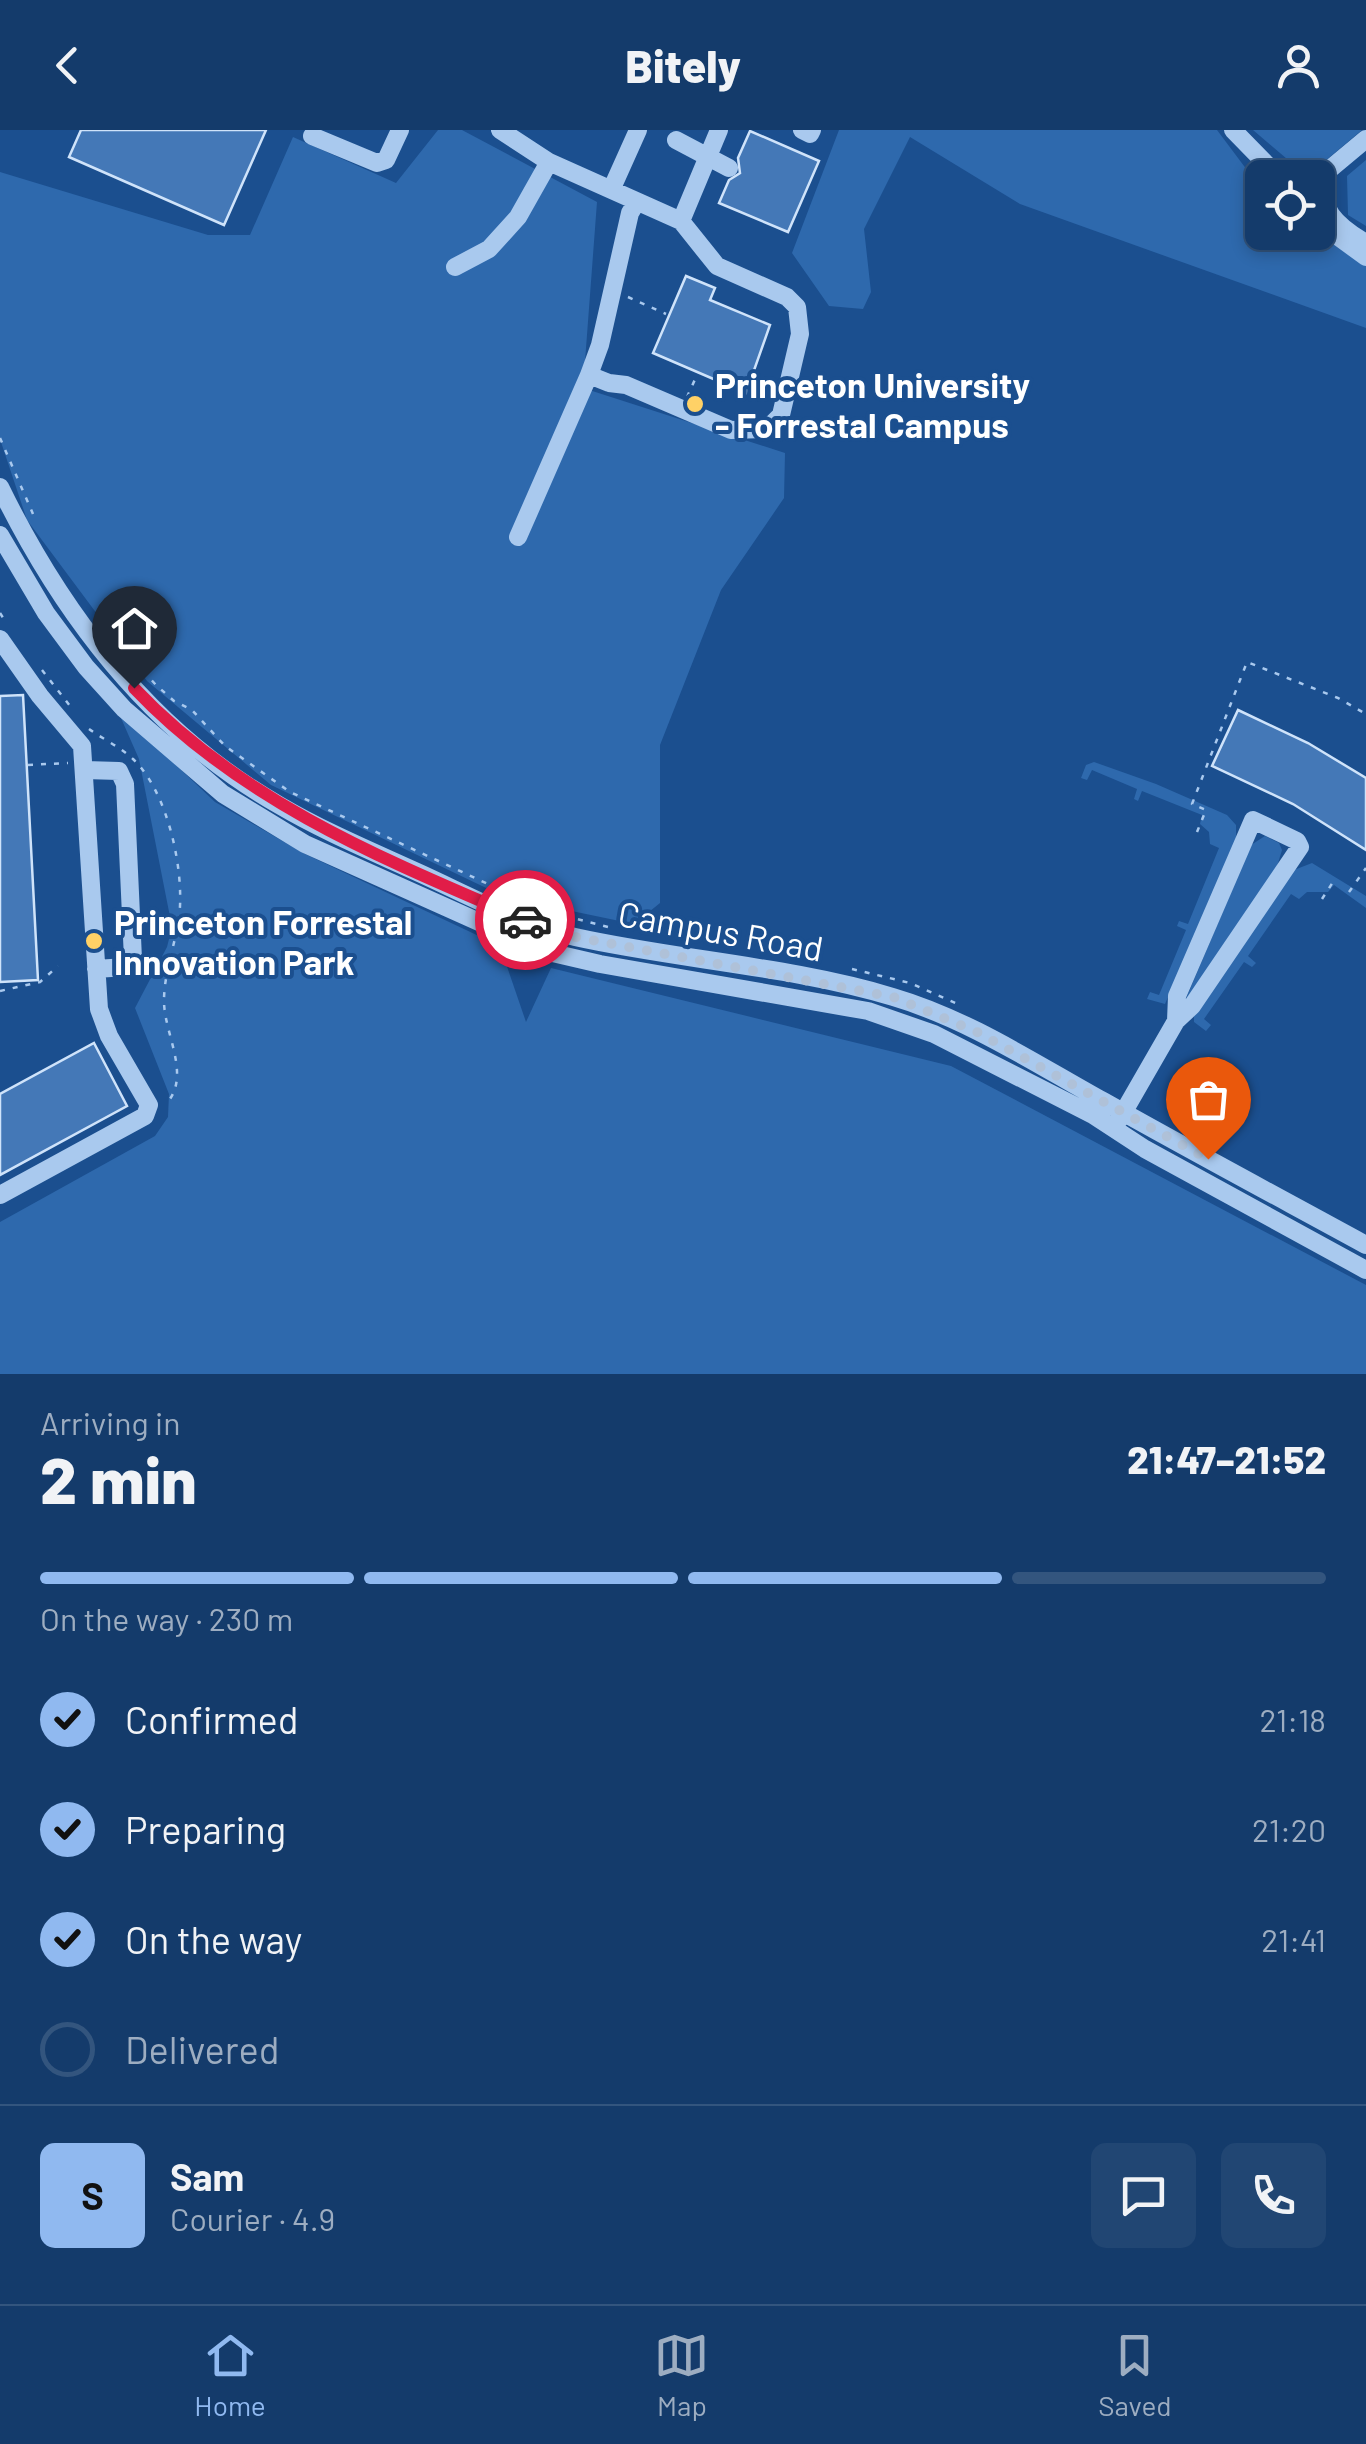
<!DOCTYPE html>
<meta charset="utf-8">
<style>
:root{--surface:#143b6b;--page:#214673;--text:#f1f3f6;--muted:#9dadc1;--line:#33557e;--accent:#90b9f0}
body{margin:0;font-family:Barlow,sans-serif;background:var(--page);color:var(--text);height:100vh;display:flex;flex-direction:column;font-size:38px;white-space:nowrap}
*{box-sizing:border-box;margin:0}
p{font-size:32px;color:var(--muted)}
.icon{flex:none;width:55px;height:55px;fill:none;stroke:currentColor;stroke-width:2;stroke-linecap:round;stroke-linejoin:round}
.map{position:relative;height:1244px;overflow:hidden}
.details{display:flex;flex-direction:column;background:var(--surface);flex:1}
.details>*{flex:none}
.fabs{position:absolute;left:1245px;top:30px;display:grid;gap:20px}
.fabs a{display:grid;place-items:center;width:90px;height:90px;border-radius:15px;background:var(--surface);box-shadow:0 5px 15px #0003,0 0 0 2px var(--line);font-size:50px}
.pin{position:absolute;display:grid;place-items:center;width:85px;height:85px;color:#fff;margin:-102px -42px;border-radius:50% 50% 50% 0;rotate:-45deg;box-shadow:0 0 10px #0007}
.pin .icon{rotate:45deg}
.courier{position:absolute;display:grid;place-items:center;width:100px;height:100px;margin:-50px;border:8px solid #e11d48;border-radius:50%;background:#fff;color:#222;box-shadow:0 2px 12px #0007}
.headline em{font-style:normal;font-weight:800}
.headline div{display:flex;flex-direction:column-reverse}
.headline{display:flex;align-items:center;justify-content:space-between;height:170px;padding:0 40px}
h1{font-size:65px;font-weight:800;line-height:75px}
.bar{display:grid;grid-template-columns:repeat(4,1fr);gap:15px 10px;align-content:center;height:120px;padding:0 40px}
.bar i{height:12px;border-radius:8px;background:var(--line)}
.bar .selected{background:var(--accent)}
.bar p{grid-column:span 4}
.line{display:flex;align-items:center;gap:25px;padding:0 40px;border-top:2px solid var(--line)}
.line div{flex:1}
.round{display:grid;place-items:center;flex:none;width:105px;height:105px;border-radius:15px;background:var(--page)}
ol{padding:0 40px;list-style:none}
li{display:flex;align-items:center;gap:30px;height:110px}
li p{margin-inline-start:auto}
li .icon{padding:10px;border-radius:50%;background:var(--accent);color:#111;stroke-width:4}
li:last-child{color:var(--muted)}
li i{width:55px;height:55px;border:5px solid var(--line);border-radius:50%}
header{display:flex;justify-content:space-between;align-items:center;height:130px;padding:0 40px;background:var(--surface);font-size:45px;font-weight:800}
.menu{display:flex;justify-content:space-around;align-items:center;height:140px;border-top:2px solid var(--line);background:var(--surface);font-size:28px;color:var(--muted)}
.menu a{display:grid;justify-items:center;gap:5px}
.menu .selected{color:var(--accent)}
.map>svg:first-child{display:block}
</style>
<header><svg class="icon" aria-label="back" viewBox="0 0 24 24"><path d="M15 5l-7 7 7 7"/></svg>Bitely<svg class="icon" aria-label="person" viewBox="0 0 24 24"><circle cx="12" cy="8" r="4"/><path d="M4 21q1-7 8-7t8 7"/></svg></header>
<div class="map">
<svg width="1366" height="1244" viewBox="0 0 1366 1244">
<rect width="100%" height="100%" fill="#1b4f8f"/>
<!-- green -->
<path fill="#2e69ad" d="M438,0H462L597,72L583,258L785,323L784,368L721,460L660,615V773L634,794L505,767L271,655L147,551L27,390L0,309V42L208,105H250L293,7L396,53Z
M839,0H1217L1262,60V102H1318L1366,130V198L1020,74L910,7L864,99L871,162L863,179L829,176L792,123Z
M1253,0H1362L1307,46Z
M1366,30V96L1348,85L1347,46Z
M117,579L215,672L305,724L500,816L526,892L551,838L951,936L1366,1155V1244H0V1092L155,1006L168,987L169,964L135,878L167,817L172,797L139,629Z
M1094,632L1156,654L1227,685L1236,695V710L1165,874L1147,869L1150,862L1159,865L1186,800L1177,796L1179,791L1188,794L1219,718L1210,714L1209,702L1200,694L1202,685L1142,661L1138,671L1134,669L1137,659L1092,640L1087,650L1081,648L1086,635Z
M1265,706L1279,713L1282,720L1275,743L1185,871L1251,715Z
M1312,733L1366,766V778L1334,755L1328,762H1307L1299,769L1291,764L1248,826L1256,833L1252,837L1244,832L1204,889L1211,895L1206,901L1194,892V882L1294,740Z"/>
<!-- building -->
<path fill="#4478b7" stroke="#cfe3fa" stroke-width="2.5" d="M81,0H266L224,95L69,27Z
M750,1L819,31L788,102L719,73L729,50L740,43L738,28Z
M686,146L715,158L710,170L770,195L746,263L653,223Z
M23,565L38,850L0,852V566Z
M1238,580L1308,613L1366,648V720L1293,674L1212,636Z
M94,913L127,976L0,1045V964Z"/>
<g fill="none" stroke-linecap="round" stroke-linejoin="round">
<!-- path -->
<path stroke="#a9c9ee" stroke-width="2.5" stroke-dasharray="5 8" stroke-linecap="butt" d="M628,167L666,184
M687,267L697,245
M0,308L33,384
M0,483L7,494
M117,512L156,555L174,571L192,580L225,616L290,662L546,781L608,797
M42,540L74,581
M89,599C103,609 120,617 133,629C168,662 185,741 179,788C175,815 164,843 164,871C164,904 192,946 166,974
M28,635L68,633
M1197,702L1206,680L1192,674L1247,532L1338,568L1366,584
M1349,762L1366,738
M1322,769L1333,752
M852,839L910,853L962,876
M0,861L40,852L58,836"/>
<!-- minor -->
<path stroke="#a9c9ee" stroke-width="18" d="M500,0L549,32L681,91L717,136L787,167L797,177L800,204L781,285L767,299L731,300L626,255L609,253L589,245L600,215L630,83L636,73
M802,0L810,4L812,0
M1233,0L1280,48
M312,6L377,33L386,30L400,0
M676,10L729,38
M1324,43C1317,79 1337,96 1366,113
M1318,49L1366,9
M612,58L638,0
M681,91L719,0
M1318,92L1366,127
M1261,98L1262,96
M455,137L489,119L518,87L549,32
M0,357C63,486 153,603 279,675C323,701 371,721 417,742C468,765 520,794 575,807C679,830 790,836 893,867C968,889 1036,934 1103,971C1190,1020 1278,1067 1366,1115
M0,405L46,483L86,537L124,579L223,664L305,714L544,821L600,834L868,881L934,904L1093,985L1145,1019L1366,1140
M518,407L589,245
M0,509L40,566L82,616L99,879L109,906L149,975L145,986L0,1065
M85,640L119,641L125,654L133,829L126,837L96,839
M1119,990L1176,891L1192,876L1300,717L1297,711L1253,690L1177,866L1176,891"/>
</g>
<g fill="none" stroke-linecap="round" stroke-linejoin="round">
<!-- done -->
<path stroke="#afc1d8" stroke-width="10" stroke-dasharray="0 18" d="M525,790L570,806L893,867L975,901L1208,1029"/>
<!-- route -->
<path stroke="#e11d48" stroke-width="12" d="M134,558C242,672 383,729 525,790"/>
</g>
<!-- markers -->
<g fill="#ffd166" stroke="#1b4f8f" stroke-width="4">
<circle cx="695" cy="274" r="10"/>
<circle cx="94" cy="811" r="10"/>
</g>
<g text-anchor="middle" dominant-baseline="central" stroke-width="8" stroke-linejoin="round" paint-order="stroke">
<!-- poi labels -->
<g font-size="35" font-weight="bold" fill="#fff" stroke="#1b4f8f" text-anchor="start">
<text x="715" y="254">Princeton University<tspan x="715" dy="40">- Forrestal Campus</tspan></text>
<text x="114" y="791">Princeton Forrestal<tspan x="114" dy="40">Innovation Park</tspan></text>
</g>
<!-- street labels -->
<g font-size="35" fill="#fff" stroke="#1b4f8f">
<text transform="translate(721 800) rotate(10)">Campus Road</text>
</g>
</g>
</svg>
<div class="fabs">
<a><svg class="icon" aria-label="locate" viewBox="0 0 24 24"><circle cx="12" cy="12" r="6"/><path d="M12 2v4M12 18v4M2 12h4M18 12h4"/></svg></a>
</div>
<div class="pin" style="left:1208px;top:1029px;background:#ea580c"><svg class="icon" aria-label="bag" viewBox="0 0 24 24"><path d="M5 8h14l-1 12H6zM9 8a3 3 0 0 1 6 0"/></svg></div>
<div class="pin" style="left:134px;top:558px;background:#1f2937"><svg class="icon" aria-label="home" viewBox="0 0 24 24"><path d="M3 11l9-7 9 7M6 9v11h12V9"/></svg></div>
<div class="courier" style="left:525px;top:790px"><svg class="icon" aria-label="car" viewBox="0 0 24 24"><path d="M5 17H2v-5l4-1 3-4h7l3 4 3 1v5h-3M9 17h6M6 11h13"/><circle cx="7" cy="17" r="2"/><circle cx="17" cy="17" r="2"/></svg></div>
</div>
<section class="details">
<div class="headline"><div><h1>2 min</h1><p>Arriving in</p></div><em>21:47–21:52</em></div>
<div class="bar"><i class="selected"></i><i class="selected"></i><i class="selected"></i><i></i><p>On the way · 230 m</p></div>
<ol>
<li><svg class="icon" aria-label="check" viewBox="0 0 24 24"><path d="M5 12l5 5 9-10"/></svg>Confirmed<p>21:18</p></li>
<li><svg class="icon" aria-label="check" viewBox="0 0 24 24"><path d="M5 12l5 5 9-10"/></svg>Preparing<p>21:20</p></li>
<li><svg class="icon" aria-label="check" viewBox="0 0 24 24"><path d="M5 12l5 5 9-10"/></svg>On the way<p>21:41</p></li>
<li><i></i>Delivered</li>
</ol>
<div class="line" style="height:180px"><b class="round" style="background:var(--accent);color:#111">S</b><div><b>Sam</b><p>Courier · 4.9</p></div><a class="round"><svg class="icon" aria-label="chat" viewBox="0 0 24 24"><path d="M4 5h16v11H9l-5 4z"/></svg></a><a class="round"><svg class="icon" aria-label="phone" viewBox="0 0 24 24"><path d="M5 4h4l2 5-3 2q2 4 5 5l2-3 5 2v4C11 20 4 13 5 4z"/></svg></a></div>
</section>
<nav class="menu">
<a class="selected"><svg class="icon" aria-label="home" viewBox="0 0 24 24"><path d="M3 11l9-7 9 7M6 9v11h12V9"/></svg>Home</a>
<a><svg class="icon" aria-label="map" viewBox="0 0 24 24"><path d="M3 6l6-2 6 2 6-2v14l-6 2-6-2-6 2zM9 4v14M15 6v14"/></svg>Map</a>
<a><svg class="icon" aria-label="saved" viewBox="0 0 24 24"><path d="M7 4h10v16l-5-4-5 4z"/></svg>Saved</a>
</nav>
